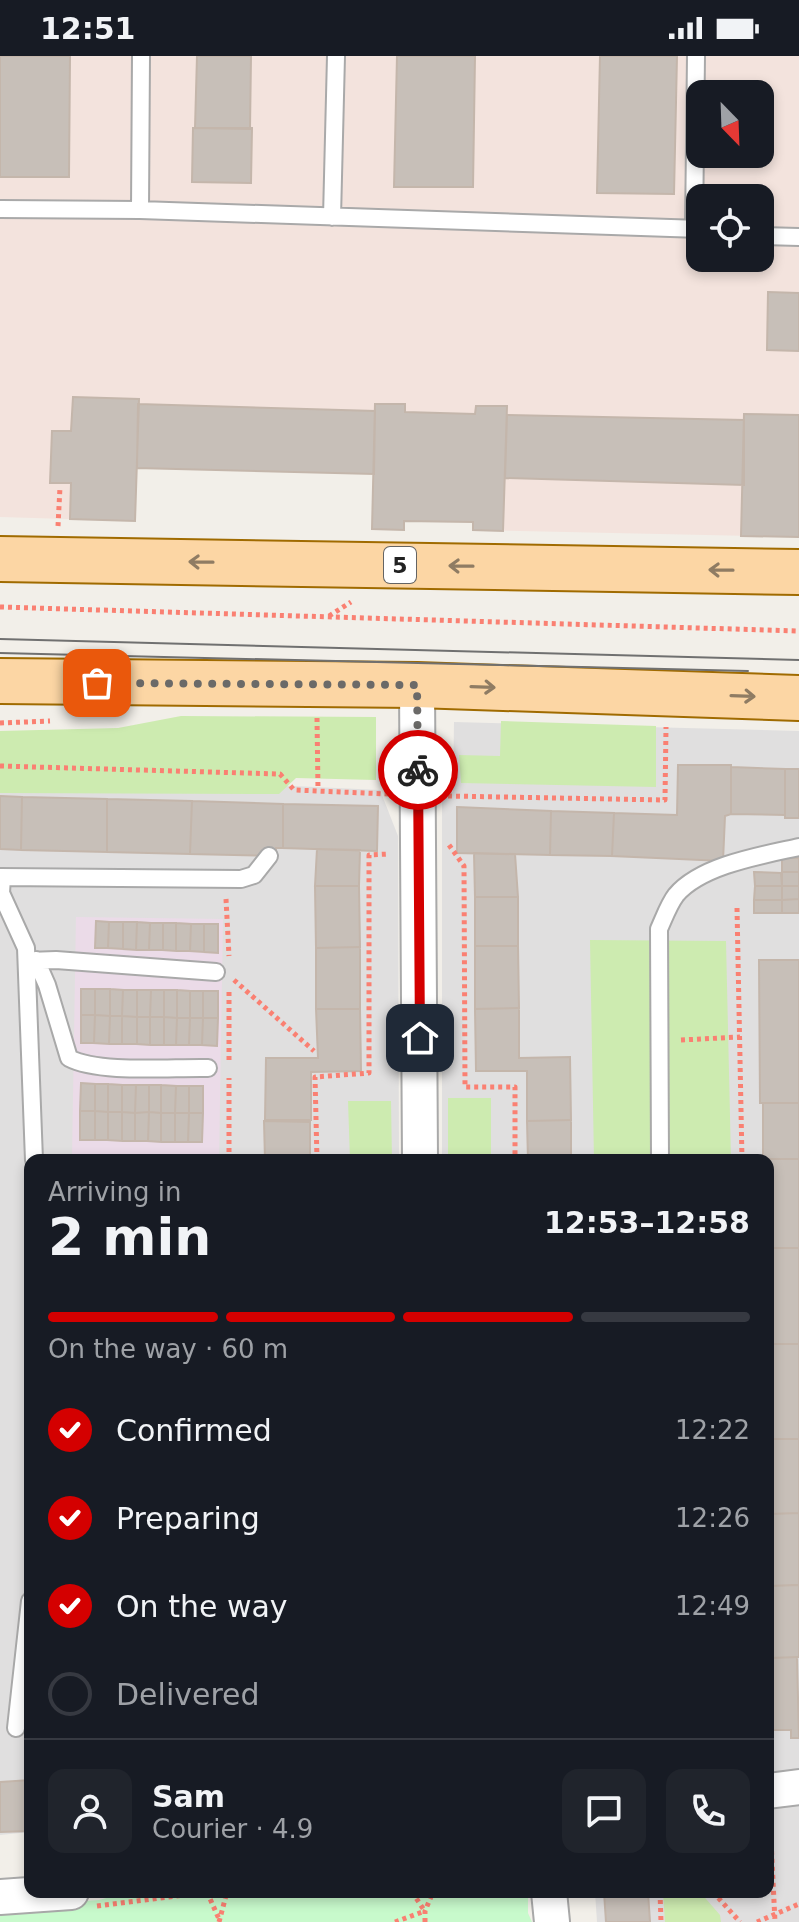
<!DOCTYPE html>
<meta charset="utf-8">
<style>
:root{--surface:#171b24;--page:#20242c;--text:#f1f3f6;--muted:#9ea1a6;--line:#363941;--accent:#d40000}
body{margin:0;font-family:"DejaVu Sans",sans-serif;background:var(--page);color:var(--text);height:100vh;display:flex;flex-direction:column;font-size:30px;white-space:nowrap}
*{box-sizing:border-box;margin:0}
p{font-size:26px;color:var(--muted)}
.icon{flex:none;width:44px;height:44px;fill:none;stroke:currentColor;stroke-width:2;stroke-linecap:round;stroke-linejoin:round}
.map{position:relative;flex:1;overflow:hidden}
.panel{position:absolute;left:24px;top:1098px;width:750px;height:744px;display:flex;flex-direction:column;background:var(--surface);border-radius:16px;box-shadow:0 4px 12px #0003}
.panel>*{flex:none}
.needle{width:52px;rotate:157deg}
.tools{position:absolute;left:686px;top:24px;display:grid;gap:16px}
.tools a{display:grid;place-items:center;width:88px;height:88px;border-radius:16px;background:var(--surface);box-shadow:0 4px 12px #0003;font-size:40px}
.pin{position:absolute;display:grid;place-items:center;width:68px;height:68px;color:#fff;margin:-34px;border-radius:16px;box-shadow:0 4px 12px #0006}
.courier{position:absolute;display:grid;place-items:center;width:80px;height:80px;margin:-40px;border:6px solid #d40000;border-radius:50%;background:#fff;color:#222;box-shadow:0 2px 10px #0007}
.summary em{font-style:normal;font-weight:700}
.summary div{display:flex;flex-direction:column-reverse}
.summary{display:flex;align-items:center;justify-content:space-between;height:136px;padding:0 24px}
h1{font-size:52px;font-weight:700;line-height:60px}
.bar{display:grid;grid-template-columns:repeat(4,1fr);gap:12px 8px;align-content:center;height:96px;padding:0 24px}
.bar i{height:10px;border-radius:6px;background:var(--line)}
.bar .active{background:var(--accent)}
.bar p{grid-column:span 4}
.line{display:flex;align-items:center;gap:20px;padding:0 24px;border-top:2px solid var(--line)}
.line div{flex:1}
.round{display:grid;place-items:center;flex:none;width:84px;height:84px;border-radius:16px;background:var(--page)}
ol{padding:0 24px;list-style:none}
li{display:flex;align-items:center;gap:24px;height:88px}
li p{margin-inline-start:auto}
li .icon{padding:8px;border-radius:50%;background:var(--accent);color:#fff;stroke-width:4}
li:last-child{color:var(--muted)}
li i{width:44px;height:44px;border:4px solid var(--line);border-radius:50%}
.status{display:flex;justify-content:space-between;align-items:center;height:56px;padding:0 40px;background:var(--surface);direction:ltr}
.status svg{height:22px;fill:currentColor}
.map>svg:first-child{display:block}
</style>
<div class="status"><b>12:51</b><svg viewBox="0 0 49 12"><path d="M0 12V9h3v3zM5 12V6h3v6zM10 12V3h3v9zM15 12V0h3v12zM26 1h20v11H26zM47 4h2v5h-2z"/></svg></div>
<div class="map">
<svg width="799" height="1866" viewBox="0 0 799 1866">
<rect width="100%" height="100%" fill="#f2efe9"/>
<!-- residential -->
<path fill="#e0dfdf" d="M454,666L799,675V1866H597L595,1836H768V1104H442V736H453Z
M0,717L380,734L398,780L399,1104H30V1776L0,1779Z"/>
<!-- industrial -->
<path fill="#ebdbe8" d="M76,861L223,863L219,1104L72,1103Z"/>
<!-- military -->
<path fill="#f3e3dd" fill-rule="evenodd" d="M0,0H799V481L473,474L472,466H439L405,465L404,474L372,473L373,418L137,412L135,465L0,461ZM700,38H760V98H700ZM700,142H760V202H700Z"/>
<!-- grass -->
<path fill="#cdebb0" d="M181,660L376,661V724L296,722L279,738L0,737V675L118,672Z
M501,665L656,670V731L461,727L459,699L500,700Z
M590,884L726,885L731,1104H594Z
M448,1042H491V1104H448Z
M348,1045H391L392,1104H350Z
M663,1836H700L720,1859L721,1866H665Z"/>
<!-- park -->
<path fill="#c8facc" d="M129,1836H528V1857L532,1866H0V1851L99,1844Z"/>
<!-- building -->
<path fill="#c7bfb8" stroke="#c4b6ab" stroke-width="2" d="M0,0H70L69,121H0Z
M197,0H251L250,73L195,72Z
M397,0H475L473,131H394Z
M600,0H677L674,138L597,137Z
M193,72H252L251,127L192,126Z
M768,236L799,237V295L767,294Z
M73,341L139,343L135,465L70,463L71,427H50L52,375H71Z
M138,348L375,355L374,418L137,412Z
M375,348H405V356L475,358L476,350H507L503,475L473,474V466L404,465V474L372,473Z
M744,358L799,359V481L741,480Z
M507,359L744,364V429L505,422Z
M678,709H731V758L725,760L723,805L612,800L614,757L677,759Z
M731,711L785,713V759L731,758Z
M785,713H799V762H785Z
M0,740L22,741L21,794L0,793Z
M22,741L107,743V796L21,794Z
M107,743L192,745L190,798L107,796Z
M192,745L283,748V792H276V800L190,798Z
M283,748L378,750L377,795L283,792Z
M457,751L551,755L550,799L457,797Z
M551,755L614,757L612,800L550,799Z
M317,793L360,794L359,830H315Z
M474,797L515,798L518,841H475Z
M782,802H799V816H782Z
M754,816L781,817L782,830H755Z
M782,816H799V830H782Z
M315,830H359L360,891L316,892Z
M755,830H782V844H754Z
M782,830H799V843L782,844Z
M475,841H518V890H475Z
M799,843V857H782V844Z
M754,844H782V857H754Z
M96,865L109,866L108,892H95Z
M109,866H123V893L108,892Z
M123,866H137L136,894L123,893Z
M137,866L150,867L149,894H136Z
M150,867H163V894H149Z
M163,867H176V895L163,894Z
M176,867L191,868L190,895H176Z
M191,868H204V896L190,895Z
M204,868H218V897L204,896Z
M475,890H518L519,952L475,953Z
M360,891V953H316V892Z
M759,904H799V1047H760Z
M81,933H95V959H81Z
M95,933H110V960L95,959Z
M110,933L123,934L122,960H110Z
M123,934H137V961L122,960Z
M137,934H151L150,961H137Z
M151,934H164V961H150Z
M164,934H177V962L164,961Z
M177,934L190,935V962H177Z
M190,935H203V962H190Z
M203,935H218V962H203Z
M519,952V1002L570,1001L571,1064L527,1065V1015H476L475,953Z
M316,953H360L361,1015L311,1016V1064H265L266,1002H318Z
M81,959H95L94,987H81Z
M95,959L110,960L109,988L94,987Z
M110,960H122V988H109Z
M122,960L137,961V988H122Z
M137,961H150V989L137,988Z
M150,961H164V989H150Z
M164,961L177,962L176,989H164Z
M177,962H190L189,989H176Z
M190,962H203L202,989H189Z
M203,962H218L217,990L202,989Z
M81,1027L95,1028V1055H80Z
M95,1028H108V1056L95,1055Z
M108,1028L122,1029V1056H108Z
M122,1029H136L135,1057L122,1056Z
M136,1029H149V1056L135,1057Z
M149,1029H161V1057L149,1056Z
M161,1029L176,1030L175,1057H161Z
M176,1030H189V1057H175Z
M189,1030H203V1057H189Z
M763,1047H799V1103H763Z
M80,1055H95V1084H80Z
M95,1055L108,1056V1084H95Z
M108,1056H122V1085L108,1084Z
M122,1056L135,1057V1085H122Z
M149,1056L161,1057V1086L148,1085Z
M149,1056L148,1085H135V1057Z
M161,1057H175V1086H161Z
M175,1057H189L188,1086H175Z
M189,1057H203L202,1086H188Z
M571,1064V1104H528L527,1065Z
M264,1065L310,1066V1104H265Z
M763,1103H799V1192H768V1104Z
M768,1192H799V1288H768Z
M768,1288H799V1383H768Z
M768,1383H799V1457L769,1458Z
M799,1457V1529L770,1530L769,1458Z
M794,1529H799V1601L771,1602L770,1530Z
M797,1601L799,1682H791V1674H772L771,1602Z
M30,1724V1775L0,1776V1726Z
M604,1836H648L650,1866H606Z"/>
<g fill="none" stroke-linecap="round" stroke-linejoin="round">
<!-- service casing -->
<g stroke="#a9a9a9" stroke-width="20">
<path id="service" d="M0,153L140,154L700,173
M140,154L141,0
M332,161L336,0
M694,173L696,0
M760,180L799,181
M0,821L241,823L254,819L269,800
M2,821L1,837L26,892L34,1104
M36,904L47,929L69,1002C99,1018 172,1011 208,1012
M28,905L56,904L216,916
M660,1104L659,873C664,862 669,848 676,839C701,809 763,799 799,791
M16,1672L30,1545"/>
</g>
<!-- minor casing -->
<g stroke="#a9a9a9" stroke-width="38">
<path id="minor" d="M417,629L420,1104
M768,1735L799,1731
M549,1836L552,1866
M0,1841L71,1836"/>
</g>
<!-- primary casing -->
<g stroke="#a06b00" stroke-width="48">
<path id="primary" d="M0,503L799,516
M0,625L417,629L799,642"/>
</g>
<!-- path -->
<path stroke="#fa8072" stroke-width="5" stroke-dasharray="4 4" stroke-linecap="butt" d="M58,470L60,431
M0,551L799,575
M329,560L351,546
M317,662L318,733
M0,667L50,665
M0,710L280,718L294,734L388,738
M448,740L665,744L666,671
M449,789L464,810L465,1031H515V1104
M226,843L229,900
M737,852L742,1104
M234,924L314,995
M681,984L740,981
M229,1004V934
M229,1104V1022
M317,1104L315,1021L369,1017V799L389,798
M770,1763L775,1866
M207,1836L219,1863
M412,1836L424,1854
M660,1836L661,1866
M713,1836L740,1866
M97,1850L208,1836
M219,1866L227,1836
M395,1866L425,1855
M425,1866V1855L433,1836
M757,1866L799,1848"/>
<!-- service -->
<use href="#service" stroke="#fff" stroke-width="16"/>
<!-- minor -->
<use href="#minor" stroke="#fff" stroke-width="34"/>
<!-- primary -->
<use href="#primary" stroke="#fcd6a4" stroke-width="44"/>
<!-- tram -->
<path stroke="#707070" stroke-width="2" d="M0,583L799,604
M0,597L748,615"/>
</g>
<!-- one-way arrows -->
<defs><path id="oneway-shaft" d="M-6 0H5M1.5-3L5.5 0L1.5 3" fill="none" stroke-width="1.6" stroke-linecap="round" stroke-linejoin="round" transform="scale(2)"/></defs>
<g stroke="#8f7c63">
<use href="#oneway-shaft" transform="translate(201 506) rotate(-179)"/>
<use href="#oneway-shaft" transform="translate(461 510) rotate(-179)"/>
<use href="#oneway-shaft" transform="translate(721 514) rotate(-179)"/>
<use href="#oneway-shaft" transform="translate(483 631) rotate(2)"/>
<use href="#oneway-shaft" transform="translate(743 640) rotate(2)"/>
</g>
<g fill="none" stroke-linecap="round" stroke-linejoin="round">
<!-- done -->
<path stroke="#6b6a68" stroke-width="8" stroke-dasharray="0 14.4" d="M97,627L417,629L418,714"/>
<!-- route -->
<path stroke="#d40000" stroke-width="10" d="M418,714L420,982"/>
</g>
<g text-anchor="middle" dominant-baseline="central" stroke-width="8" stroke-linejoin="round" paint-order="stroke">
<!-- shield labels -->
<rect fill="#fff" stroke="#646464" stroke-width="2" x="384" y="491" width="32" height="36" rx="6"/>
<g font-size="22" font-weight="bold" fill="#222">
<text x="400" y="509">5</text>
</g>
</g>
</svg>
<div class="tools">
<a><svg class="needle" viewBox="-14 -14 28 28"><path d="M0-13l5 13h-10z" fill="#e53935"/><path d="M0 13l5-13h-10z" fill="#9ea1a6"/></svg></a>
<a><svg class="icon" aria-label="locate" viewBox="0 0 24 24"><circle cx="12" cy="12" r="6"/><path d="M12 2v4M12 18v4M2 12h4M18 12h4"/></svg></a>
</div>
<div class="pin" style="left:97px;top:627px;background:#ea580c"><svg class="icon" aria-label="bag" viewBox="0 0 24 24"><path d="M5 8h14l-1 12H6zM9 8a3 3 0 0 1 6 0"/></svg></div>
<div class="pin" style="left:420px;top:982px;background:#1f2937"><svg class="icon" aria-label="home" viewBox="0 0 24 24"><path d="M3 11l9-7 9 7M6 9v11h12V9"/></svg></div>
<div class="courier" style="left:418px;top:714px"><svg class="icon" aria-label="bike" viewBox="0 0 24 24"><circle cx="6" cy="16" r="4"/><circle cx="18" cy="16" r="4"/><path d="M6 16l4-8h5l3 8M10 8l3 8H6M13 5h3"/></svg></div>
<section class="panel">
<div class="summary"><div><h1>2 min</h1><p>Arriving in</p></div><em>12:53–12:58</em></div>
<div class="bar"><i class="active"></i><i class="active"></i><i class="active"></i><i></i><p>On the way · 60 m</p></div>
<ol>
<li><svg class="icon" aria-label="check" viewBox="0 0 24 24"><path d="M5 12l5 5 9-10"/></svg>Confirmed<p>12:22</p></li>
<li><svg class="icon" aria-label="check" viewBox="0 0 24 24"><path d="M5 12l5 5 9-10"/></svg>Preparing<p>12:26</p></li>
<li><svg class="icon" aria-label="check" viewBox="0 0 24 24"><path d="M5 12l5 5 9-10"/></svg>On the way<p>12:49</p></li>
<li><i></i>Delivered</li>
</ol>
<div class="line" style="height:144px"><a class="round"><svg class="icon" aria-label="person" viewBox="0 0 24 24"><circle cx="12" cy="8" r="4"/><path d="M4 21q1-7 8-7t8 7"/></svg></a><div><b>Sam</b><p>Courier · 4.9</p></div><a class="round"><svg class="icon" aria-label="chat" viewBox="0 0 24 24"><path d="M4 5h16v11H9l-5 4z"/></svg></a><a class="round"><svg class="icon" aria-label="phone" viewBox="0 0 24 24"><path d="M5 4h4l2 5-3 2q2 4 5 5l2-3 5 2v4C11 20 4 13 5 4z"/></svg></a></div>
</section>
</div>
